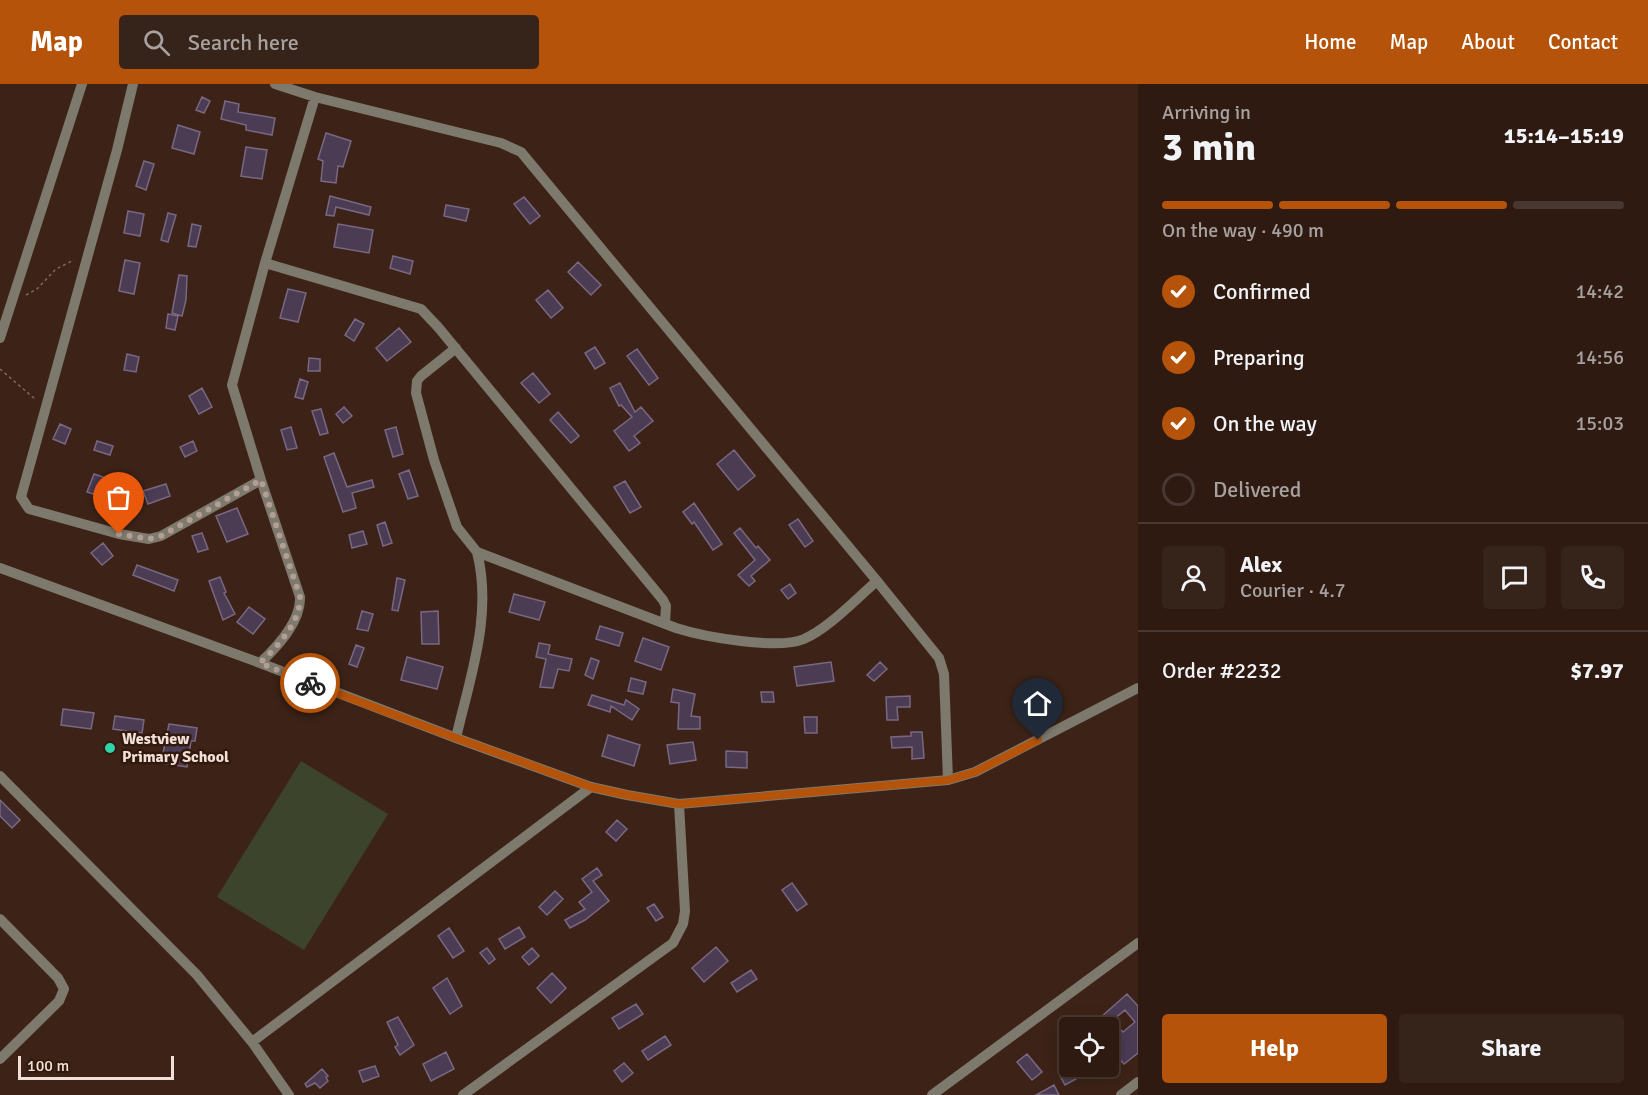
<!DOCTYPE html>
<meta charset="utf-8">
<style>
:root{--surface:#2e1a11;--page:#36231a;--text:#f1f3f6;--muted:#a7a19f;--line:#493831;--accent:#b45309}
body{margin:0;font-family:Signika,sans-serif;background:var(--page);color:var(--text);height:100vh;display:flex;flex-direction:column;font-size:22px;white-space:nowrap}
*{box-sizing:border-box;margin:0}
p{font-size:20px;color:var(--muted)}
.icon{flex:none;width:33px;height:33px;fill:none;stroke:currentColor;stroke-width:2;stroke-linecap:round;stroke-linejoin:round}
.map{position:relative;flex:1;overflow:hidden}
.panel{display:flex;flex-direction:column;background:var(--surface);width:510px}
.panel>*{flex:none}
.fabs{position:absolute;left:1059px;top:933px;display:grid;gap:12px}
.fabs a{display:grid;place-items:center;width:60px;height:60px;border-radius:6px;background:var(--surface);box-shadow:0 3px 15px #0003,0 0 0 2px var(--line);font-size:30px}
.scale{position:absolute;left:18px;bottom:15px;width:156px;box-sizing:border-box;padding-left:6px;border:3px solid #f2e0d8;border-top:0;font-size:16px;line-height:21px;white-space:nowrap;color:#f2e0d8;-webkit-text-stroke:4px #32190d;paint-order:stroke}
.pin{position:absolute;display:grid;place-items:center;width:51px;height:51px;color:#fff;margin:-62px -26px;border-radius:50% 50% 50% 0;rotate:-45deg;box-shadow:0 0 6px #0007}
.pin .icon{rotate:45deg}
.courier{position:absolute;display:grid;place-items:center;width:60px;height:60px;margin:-30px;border:4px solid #b45309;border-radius:50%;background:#fff;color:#222;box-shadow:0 2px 8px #0007}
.head em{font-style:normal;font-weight:700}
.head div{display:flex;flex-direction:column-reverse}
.head{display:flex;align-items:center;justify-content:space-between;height:102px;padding:0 24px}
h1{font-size:39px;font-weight:700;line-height:45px}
.bar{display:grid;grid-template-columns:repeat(4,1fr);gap:9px 6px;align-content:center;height:72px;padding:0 24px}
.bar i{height:8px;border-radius:4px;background:var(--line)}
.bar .selected{background:var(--accent)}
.bar p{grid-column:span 4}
.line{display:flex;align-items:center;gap:15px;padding:0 24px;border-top:2px solid var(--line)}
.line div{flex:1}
.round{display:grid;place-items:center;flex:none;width:63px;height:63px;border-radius:6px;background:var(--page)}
ol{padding:0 24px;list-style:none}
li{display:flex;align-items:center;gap:18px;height:66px}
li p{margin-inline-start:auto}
li .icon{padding:6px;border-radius:50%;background:var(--accent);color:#fff;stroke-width:4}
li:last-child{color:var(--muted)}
li i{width:33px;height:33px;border:3px solid var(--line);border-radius:50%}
.primary-button{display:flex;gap:12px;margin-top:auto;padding:12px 24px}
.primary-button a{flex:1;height:69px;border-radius:6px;background:var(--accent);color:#fff;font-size:24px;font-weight:700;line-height:69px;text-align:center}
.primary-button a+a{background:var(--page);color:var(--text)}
header{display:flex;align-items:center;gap:36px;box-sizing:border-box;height:84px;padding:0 30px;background:var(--accent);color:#fff}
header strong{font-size:28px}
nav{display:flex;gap:33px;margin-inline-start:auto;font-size:21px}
.search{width:420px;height:54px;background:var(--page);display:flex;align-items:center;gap:15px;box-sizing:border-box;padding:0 21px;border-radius:6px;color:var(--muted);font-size:22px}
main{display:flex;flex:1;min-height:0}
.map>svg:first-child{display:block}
</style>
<header>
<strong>Map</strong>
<div class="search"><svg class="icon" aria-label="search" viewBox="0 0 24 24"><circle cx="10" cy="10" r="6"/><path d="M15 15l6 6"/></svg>Search here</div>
<nav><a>Home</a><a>Map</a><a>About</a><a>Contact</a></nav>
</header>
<main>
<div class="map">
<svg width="1138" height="1011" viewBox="0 0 1138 1011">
<rect width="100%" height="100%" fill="#3d2317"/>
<!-- green -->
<path fill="#3c442c" d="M301,677L388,730L304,866L217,813Z"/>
<!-- building -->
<path fill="#4b3b53" stroke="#796883" stroke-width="1.5" d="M202,13L210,17L204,29L196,26Z
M225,17L239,20L238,28L275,34L272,51L246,46V41L221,35Z
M178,41L200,48L194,70L172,64Z
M326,49L351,57L343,83L338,82L336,99L321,97L323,77L318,75Z
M246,63L267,66L262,95L241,92Z
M144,77L154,80L146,106L136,102Z
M330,112L371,123L369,131L336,123L334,132L326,131Z
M524,113L540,132L530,140L514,120Z
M446,121L469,125L466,137L444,132Z
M128,127L144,130L140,152L124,149Z
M168,129L176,131L168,158L161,156Z
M192,140L201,142L196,163L188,162Z
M338,140L373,146L369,169L334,163Z
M393,172L413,177L410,190L390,184Z
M125,176L140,179L134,210L119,207Z
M578,178L601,201L591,211L568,188Z
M179,191L187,192L186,216L182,232L172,229Z
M288,205L306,209L298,238L280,234Z
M548,206L563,224L551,234L536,216Z
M168,230L178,232L175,246L166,244Z
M355,235L364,240L354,257L345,251Z
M399,244L411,258L387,277L376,264Z
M595,263L605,279L595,285L585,269Z
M637,265L658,294L649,301L627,272Z
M127,270L139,273L136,288L124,286Z
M309,274L320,275V287H308Z
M533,289L550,310L539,319L521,299Z
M300,295L308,298L303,315L295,313Z
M620,299L635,328L641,323L653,337L634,352L640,359L629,367L614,347L632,333L621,321L619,322L610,304Z
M202,304L212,323L199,330L189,312Z
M344,323L352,332L343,339L336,330Z
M321,325L328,349L320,351L312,327Z
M558,328L579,352L571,359L550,336Z
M60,340L71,345L65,360L53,355Z
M291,343L297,364L287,366L281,346Z
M396,343L403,370L393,373L385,346Z
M97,357L113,362L110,371L94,366Z
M193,357L197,367L185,373L180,363Z
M734,366L755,392L738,406L717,380Z
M334,369L347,403L372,396L374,403L352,409L356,424L343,428L324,373Z
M409,386L418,412L408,415L399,390Z
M94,390L115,397L109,415L87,408Z
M625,397L641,423L630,429L614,403Z
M166,400L170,412L148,420L143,407Z
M694,419L722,460L713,466L694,438L692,440L683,428Z
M237,424L248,450L227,458L216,432Z
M798,435L813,457L805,463L789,441Z
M385,438L392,459L383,462L377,441Z
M740,444L756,464L758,462L770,476L751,492L755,497L749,502L738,491L755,476L734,449Z
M363,447L367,460L352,464L349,451Z
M202,449L208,465L198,468L192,452Z
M103,459L113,472L102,481L91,469Z
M137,481L178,496L174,507L133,491Z
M220,493L226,508L224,509L235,530L223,536L209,497Z
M397,494L405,496L398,527L392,526Z
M790,500L796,509L788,515L781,506Z
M514,510L545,518L539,536L509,528Z
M249,523L265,535L253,550L237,538Z
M362,527L373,530L368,547L357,545Z
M438,527L439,560H422L421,528Z
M600,542L623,549L619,562L596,555Z
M643,554L669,563L661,586L635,577Z
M539,559L550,561L548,570L572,575L569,587L558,585L553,604L540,603L546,575L536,573Z
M356,561L364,564L357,583L349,580Z
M407,573L443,583L437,605L401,596Z
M591,574L599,577L593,595L585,591Z
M831,578L834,597L797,602L794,583Z
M880,578L887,585L874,597L867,591Z
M631,594L646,598L643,610L628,607Z
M673,605L695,610L691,632L700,633V645H678L679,619L671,618Z
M761,608H773L774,618H762Z
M592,611L624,621L626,616L639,625L632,636L611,622L610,628L588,621Z
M910,612V623H897L898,636H887L886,613Z
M63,625L94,629L91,645L61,641Z
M115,632L144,636L142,649L113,645Z
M804,633H817V649H805Z
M169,640L197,644L195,657H191L187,683L161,679Z
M911,648H922L924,674L912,675V663L892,664L891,653L911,652Z
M608,651L640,661L634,682L602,672Z
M693,658L696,676L670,680L667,661Z
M726,667L747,668V684L726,683Z
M0,716L20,736L12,744L0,732Z
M617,736L627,745L616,757L606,748Z
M597,784L602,791L593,797L609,817L585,836L570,844L565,836L585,825L579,818L592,808L582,795Z
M792,799L807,820L797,827L782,806Z
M555,807L563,815L547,831L539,823Z
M654,820L663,833L656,837L647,824Z
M519,843L525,853L505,865L499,855Z
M449,844L464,867L453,874L438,852Z
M716,863L728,877L704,898L692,884Z
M487,864L495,875L489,880L480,869Z
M532,864L539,872L529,881L522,873Z
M751,886L757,895L737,908L731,899Z
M552,889L566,904L551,919L537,904Z
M447,894L462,922L450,930L433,904Z
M1127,910L1138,922V969L1124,980L1108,962V954L1120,945L1123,948L1135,938L1125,926L1108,940L1101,933Z
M636,920L643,930L619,945L612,934Z
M398,933L414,961L400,971L395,963L398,961L387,938Z
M665,952L671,961L648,976L642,967Z
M446,968L454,985L431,997L423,980Z
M1027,970L1042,988L1032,996L1017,978Z
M624,979L633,989L622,998L614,987Z
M375,982L379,992L363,998L359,987Z
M1090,982H1113L1100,994Z
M322,985L328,992L326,993L328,997L320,1004L315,999L307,1003L305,1000Z
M1071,985L1076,995L1065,1001L1060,992Z
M1054,1001L1059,1011H1036Z"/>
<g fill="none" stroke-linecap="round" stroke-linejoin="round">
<!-- path -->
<path stroke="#7e675c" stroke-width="1.5" stroke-dasharray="3 3" stroke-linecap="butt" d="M26,211L37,205L56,185L74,176
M0,285L35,315"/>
<!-- minor -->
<path stroke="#7d796c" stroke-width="10" d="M133,0L117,66L21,413L29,425L119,450L149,455L161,452L261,396
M275,0L315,13L501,59L521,68L877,497L939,574L944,590L948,696
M265,179L421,225L438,243L663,516L666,522L665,539
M0,254L82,0
M456,264L421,292L417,297L416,309L434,376L457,443L477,468L676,544C704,553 778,566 804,555C828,545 857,514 877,497
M0,484L260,579L456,654L591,703L627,711L679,720L948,696L975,688L1138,604
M260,579C277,563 301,538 300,513L261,396L232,301L265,179L315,13
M456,654C470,593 493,531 477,468
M0,692L197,891L252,958L289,1011
M0,835L58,894L64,905L59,917L0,975
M252,958L591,703
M463,1011L673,859L683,840L685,827L679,720
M932,1011L1138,859
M1121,1011L1138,998"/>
</g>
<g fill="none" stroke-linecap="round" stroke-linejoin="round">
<!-- done -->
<path stroke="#b39e94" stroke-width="6" stroke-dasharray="0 10.8" d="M119,450L149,455L161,452L261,396L300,513C301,538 277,563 260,579L310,599"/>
<!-- route -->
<path stroke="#b45309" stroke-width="8" d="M310,599L456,654L591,703L627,711L679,720L948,696L975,688L1038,656"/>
</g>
<!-- markers -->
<circle fill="#30d4aa" stroke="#32190d" stroke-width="2" cx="110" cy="664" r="6"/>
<g text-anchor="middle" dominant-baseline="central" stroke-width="5" stroke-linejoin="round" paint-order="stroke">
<!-- poi labels -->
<g font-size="16" font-weight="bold" fill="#f2e0d8" stroke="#32190d" text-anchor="start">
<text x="122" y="655">Westview<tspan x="122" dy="18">Primary School</tspan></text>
</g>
</g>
</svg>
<div class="fabs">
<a><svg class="icon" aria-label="locate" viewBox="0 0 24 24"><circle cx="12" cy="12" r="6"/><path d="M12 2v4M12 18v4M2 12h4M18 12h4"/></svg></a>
</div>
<div class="scale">100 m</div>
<div class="pin" style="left:119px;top:450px;background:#ea580c"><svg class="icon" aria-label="bag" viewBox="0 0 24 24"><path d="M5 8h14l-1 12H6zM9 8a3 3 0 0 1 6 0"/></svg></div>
<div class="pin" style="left:1038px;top:656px;background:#1f2937"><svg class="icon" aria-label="home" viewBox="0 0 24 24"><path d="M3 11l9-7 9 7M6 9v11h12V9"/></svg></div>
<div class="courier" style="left:310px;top:599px"><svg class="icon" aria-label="bike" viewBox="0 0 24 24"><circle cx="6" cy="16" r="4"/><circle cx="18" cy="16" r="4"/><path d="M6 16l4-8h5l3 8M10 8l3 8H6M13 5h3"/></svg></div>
</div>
<section class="panel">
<div class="head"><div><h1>3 min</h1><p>Arriving in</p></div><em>15:14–15:19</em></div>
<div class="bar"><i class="selected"></i><i class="selected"></i><i class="selected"></i><i></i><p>On the way · 490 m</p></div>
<ol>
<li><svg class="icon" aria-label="check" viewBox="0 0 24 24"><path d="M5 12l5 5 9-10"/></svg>Confirmed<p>14:42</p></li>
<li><svg class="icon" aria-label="check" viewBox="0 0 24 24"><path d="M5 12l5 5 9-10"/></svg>Preparing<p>14:56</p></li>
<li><svg class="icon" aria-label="check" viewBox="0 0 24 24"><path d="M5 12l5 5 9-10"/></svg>On the way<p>15:03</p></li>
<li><i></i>Delivered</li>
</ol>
<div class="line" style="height:108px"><a class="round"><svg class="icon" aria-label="person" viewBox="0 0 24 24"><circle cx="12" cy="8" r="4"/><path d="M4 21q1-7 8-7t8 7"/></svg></a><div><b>Alex</b><p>Courier · 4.7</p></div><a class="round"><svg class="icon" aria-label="chat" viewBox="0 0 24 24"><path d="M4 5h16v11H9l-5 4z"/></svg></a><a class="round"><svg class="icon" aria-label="phone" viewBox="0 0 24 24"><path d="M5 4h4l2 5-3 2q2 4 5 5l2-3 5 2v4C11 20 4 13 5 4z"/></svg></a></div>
<div class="line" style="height:78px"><div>Order #2232</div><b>$7.97</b></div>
<div class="primary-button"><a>Help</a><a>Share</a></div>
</section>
</main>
